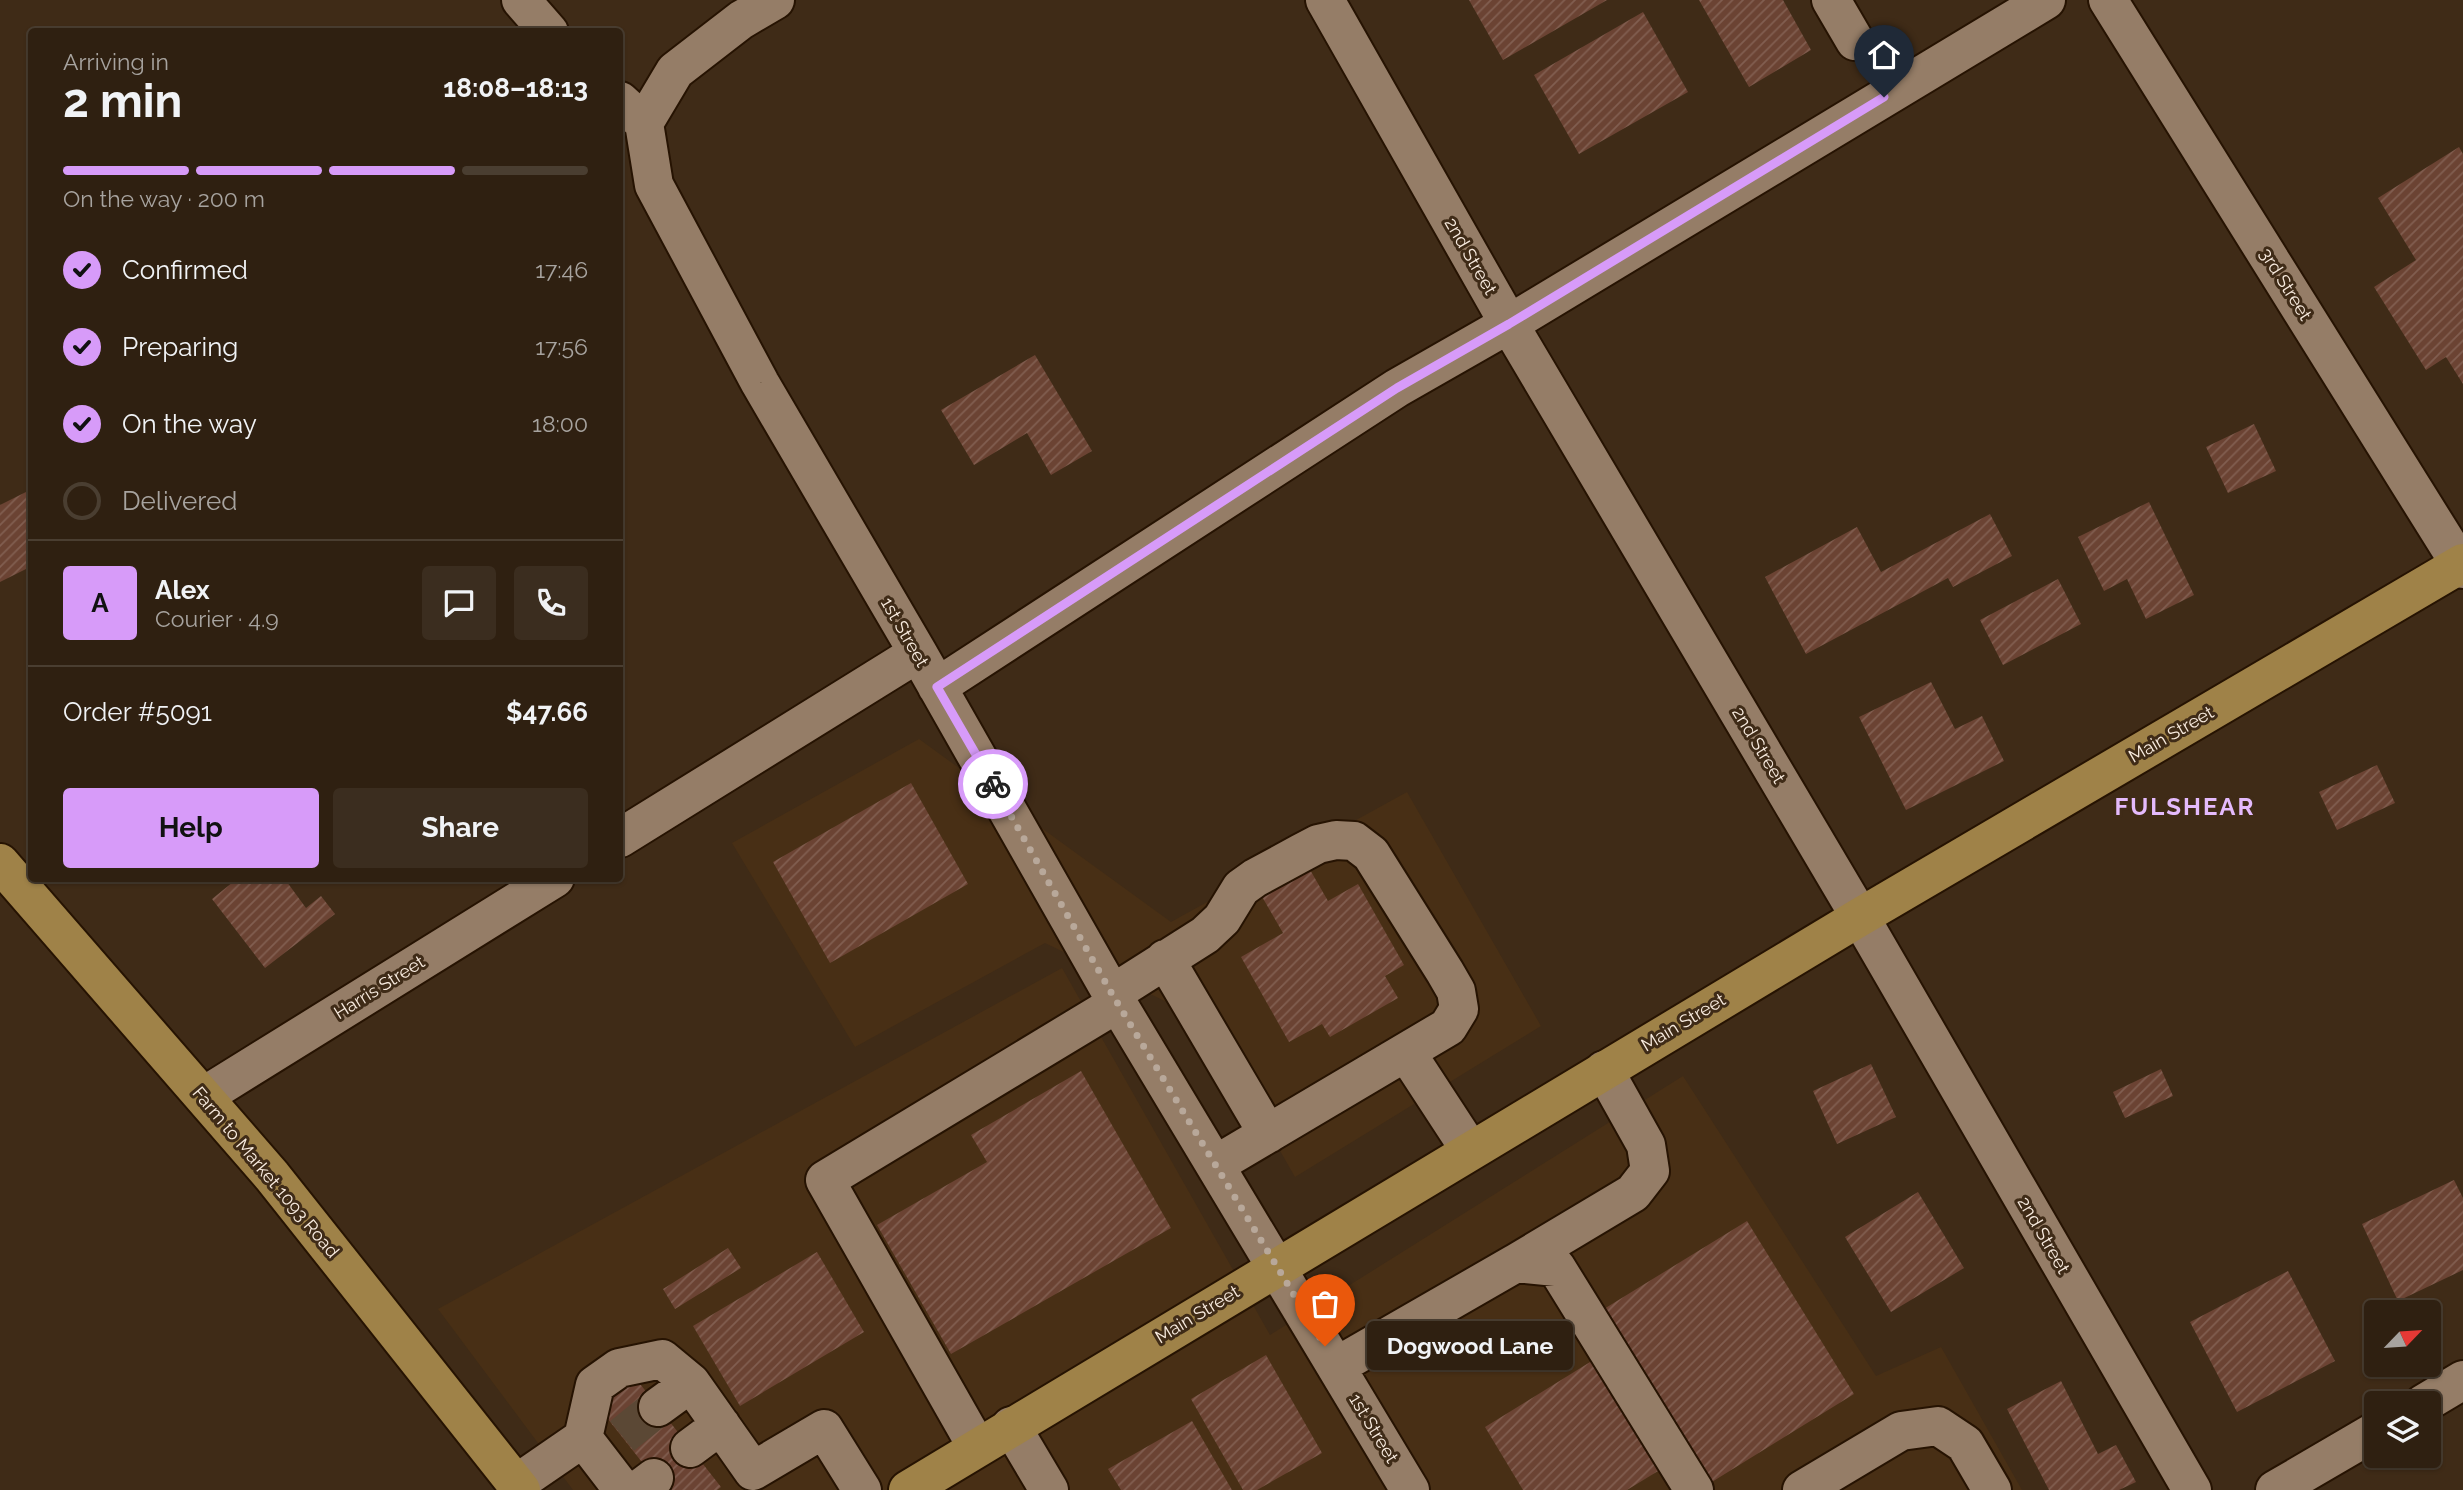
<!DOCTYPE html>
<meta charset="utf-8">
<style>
:root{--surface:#2f2011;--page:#3b2d1f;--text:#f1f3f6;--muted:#a7a39f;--line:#4a3e31;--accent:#d79bf9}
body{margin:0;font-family:Raleway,sans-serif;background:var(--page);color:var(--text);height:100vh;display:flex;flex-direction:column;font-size:26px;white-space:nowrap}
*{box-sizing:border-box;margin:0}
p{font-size:23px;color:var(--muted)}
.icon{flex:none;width:38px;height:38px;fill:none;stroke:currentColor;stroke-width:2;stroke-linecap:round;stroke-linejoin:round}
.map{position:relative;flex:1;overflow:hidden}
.side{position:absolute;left:28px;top:28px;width:595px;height:854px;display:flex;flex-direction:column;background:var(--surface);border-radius:7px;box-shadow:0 2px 5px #0004,0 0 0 2px var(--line)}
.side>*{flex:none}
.needle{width:46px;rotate:65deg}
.tools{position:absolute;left:2364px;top:1300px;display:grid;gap:14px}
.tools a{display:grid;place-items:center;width:77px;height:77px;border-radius:7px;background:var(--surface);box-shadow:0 2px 5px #0004,0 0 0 2px var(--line);font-size:35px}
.pin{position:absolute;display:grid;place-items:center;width:60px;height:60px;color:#fff;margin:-72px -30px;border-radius:50% 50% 50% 0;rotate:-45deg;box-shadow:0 0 7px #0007}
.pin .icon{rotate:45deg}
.courier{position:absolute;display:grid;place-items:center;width:70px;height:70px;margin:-35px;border:5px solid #d79bf9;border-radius:50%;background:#fff;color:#222;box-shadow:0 2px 9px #0007}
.bubble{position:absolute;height:49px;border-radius:7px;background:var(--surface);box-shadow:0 2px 5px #0004,0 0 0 2px var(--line);font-size:23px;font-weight:700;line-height:49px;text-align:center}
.head em{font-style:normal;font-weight:700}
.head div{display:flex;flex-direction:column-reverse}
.head{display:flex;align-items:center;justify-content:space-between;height:119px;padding:0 35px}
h1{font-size:46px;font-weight:700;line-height:52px}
.bar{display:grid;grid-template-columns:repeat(4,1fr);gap:10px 7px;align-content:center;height:84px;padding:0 35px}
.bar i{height:9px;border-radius:5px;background:var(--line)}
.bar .selected{background:var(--accent)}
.bar p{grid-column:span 4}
.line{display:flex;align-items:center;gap:18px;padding:0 35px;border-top:2px solid var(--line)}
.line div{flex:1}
.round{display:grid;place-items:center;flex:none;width:74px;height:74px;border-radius:7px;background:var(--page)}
ol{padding:0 35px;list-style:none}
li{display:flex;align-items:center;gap:21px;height:77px}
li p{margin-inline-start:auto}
li .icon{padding:7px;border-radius:50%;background:var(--accent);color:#111;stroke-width:4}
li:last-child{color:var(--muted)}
li i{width:38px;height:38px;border:4px solid var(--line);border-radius:50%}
.cta{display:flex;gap:14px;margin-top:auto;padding:14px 35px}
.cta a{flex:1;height:80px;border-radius:7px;background:var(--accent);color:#111;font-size:28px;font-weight:700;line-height:80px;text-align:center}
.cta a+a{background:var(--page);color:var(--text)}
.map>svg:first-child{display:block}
</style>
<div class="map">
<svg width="2463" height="1490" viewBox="0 0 2463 1490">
<defs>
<pattern id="building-hatch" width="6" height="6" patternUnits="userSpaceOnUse" patternTransform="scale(1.75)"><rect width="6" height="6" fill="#6b4333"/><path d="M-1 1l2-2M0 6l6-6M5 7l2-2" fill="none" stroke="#815e50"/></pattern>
</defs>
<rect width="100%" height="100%" fill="#3f2b17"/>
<!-- built -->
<path fill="#482f15" d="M919,739L1171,922L1407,792L1541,1026L1295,1177L1206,1021L1045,943L855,1047L732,843Z
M1062,968L1270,1335L1683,1076L1876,1376L1941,1347L2022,1490H573L438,1309Z"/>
<!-- building -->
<path fill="url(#building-hatch)" d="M1469,0H1607L1503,60Z
M1699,0H1783L1811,50L1749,87Z
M1643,12L1688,92L1579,154L1534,75Z
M2459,147L2463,154V384L2446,357L2426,370L2374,287L2416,260L2378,198Z
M1035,355L1092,451L1051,475L1027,433L974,465L941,410Z
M2254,424L2276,471L2228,493L2206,447Z
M32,489V566L0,582V505Z
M2149,502L2194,595L2146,619L2127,579L2104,591L2078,537Z
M1990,514L2012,556L1953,587L1948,578L1806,654L1765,577L1857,527L1881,572Z
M2058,579L2081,624L2003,665L1980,620Z
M1931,682L1955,729L1982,716L2004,761L1906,810L1859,717Z
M2377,765L2395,803L2337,830L2319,792Z
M911,783L968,884L830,963L773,862Z
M1305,861L1328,901L1358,884L1404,965L1385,976L1398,998L1330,1037L1322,1024L1289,1042L1241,957L1283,933L1257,888Z
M238,878H284L306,908L321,896L335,914L265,968L212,899Z
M1871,1064L1896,1117L1837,1144L1813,1091Z
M2161,1069L2173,1096L2125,1118L2113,1092Z
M1081,1071L1171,1228L951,1354L877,1225L987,1162L971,1135Z
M2454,1180L2463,1198V1270L2398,1301L2362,1224Z
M1918,1192L1964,1268L1891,1312L1845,1237Z
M1747,1221L1854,1394L1707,1485L1599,1312Z
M728,1248L741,1268L675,1309L663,1289Z
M817,1252L864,1332L740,1406L693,1326Z
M2288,1271L2335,1361L2237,1412L2190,1322Z
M1266,1355L1322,1453L1257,1490H1243L1191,1399Z
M1595,1359L1663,1468L1627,1490H1523L1485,1427Z
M633,1375L721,1487L717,1490H664L596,1404Z
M2061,1381L2098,1454L2116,1445L2136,1482L2119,1490H2049L2007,1409Z
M1192,1421L1232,1490H1121L1108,1469Z"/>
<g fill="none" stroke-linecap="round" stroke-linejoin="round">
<!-- minor-tunnel -->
<path stroke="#5b4835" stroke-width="38" stroke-dasharray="38 19" stroke-linecap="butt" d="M622,1436L658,1407"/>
<!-- minor casing -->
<g stroke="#261302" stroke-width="42">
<path id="minor" d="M521,0L549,32
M1325,0L1509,324L1860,917L2192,1490
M1831,0L1855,41
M2108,0L2463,569
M620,101L644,123
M644,123L654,185L760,383L918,653L1112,994L1410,1490
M644,123L675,71L741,20L775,0
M937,687L1397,388L1509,324L2046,0
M620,838L918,653
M1165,959L1268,1134
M1112,994L1205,935L1222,919L1241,888L1255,878L1301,853L1318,844L1336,840L1354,841L1371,854L1445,972L1456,991L1459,1009L1448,1027L1215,1165
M1406,1052L1470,1150
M204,1096L555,878
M1516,1263L1633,1193L1650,1171L1646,1145L1604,1070
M1337,1366L1516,1263L1556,1267L1694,1490
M2423,1404L2463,1380
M658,1407L691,1383
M1011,1426L1049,1490
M583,1438L623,1490
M977,1447L825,1180L1118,1003
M690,1448L721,1425
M516,1484L583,1438L595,1385L619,1368L662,1359L691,1383L753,1471L824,1429L862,1490
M638,1490L654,1478
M1802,1490L1901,1431L1938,1426L1965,1444L1992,1490
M2275,1490L2376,1431"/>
</g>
<!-- major casing -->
<g stroke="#261302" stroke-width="42">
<path id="major" d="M0,863L272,1176L521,1490
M908,1490L1860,917L2463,563"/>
</g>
<!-- minor -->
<use href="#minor" stroke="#957d67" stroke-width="38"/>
<!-- major -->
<use href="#major" stroke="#9f8248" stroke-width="38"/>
</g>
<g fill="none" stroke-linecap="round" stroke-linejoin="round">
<!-- done -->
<path stroke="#b8a89a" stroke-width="7" stroke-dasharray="0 12.6" d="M993,784L1112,994L1325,1346"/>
<!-- route -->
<path stroke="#d79bf9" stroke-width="9" d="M993,784L937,687L1397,388L1509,324L1884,97"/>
</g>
<g text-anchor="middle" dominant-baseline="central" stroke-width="6" stroke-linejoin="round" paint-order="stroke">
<!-- street labels -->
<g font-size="18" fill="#f9ece0" stroke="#3f2b17">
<text transform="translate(1471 256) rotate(60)">2nd Street</text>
<text transform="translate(2286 284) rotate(58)">3rd Street</text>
<text transform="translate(905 632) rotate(60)">1st Street</text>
<text transform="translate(2171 734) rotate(-30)">Main Street</text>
<text transform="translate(1759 745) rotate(59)">2nd Street</text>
<text transform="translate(379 987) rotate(-32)">Harris Street</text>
<text transform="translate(1683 1022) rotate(-31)">Main Street</text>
<text transform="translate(266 1172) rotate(50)">Farm to Market 1093 Road</text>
<text transform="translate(2044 1235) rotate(60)">2nd Street</text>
<text transform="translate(1197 1314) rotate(-31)">Main Street</text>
<text transform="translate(1374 1428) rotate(59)">1st Street</text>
</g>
<!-- district labels -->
<g font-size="24" font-weight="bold" letter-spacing="2" fill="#e4bafc" stroke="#3f2b17">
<text x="2185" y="806">FULSHEAR</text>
</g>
</g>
</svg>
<div class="tools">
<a><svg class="needle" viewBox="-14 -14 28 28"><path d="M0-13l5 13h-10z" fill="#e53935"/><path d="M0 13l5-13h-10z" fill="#a7a39f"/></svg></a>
<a><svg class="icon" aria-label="layers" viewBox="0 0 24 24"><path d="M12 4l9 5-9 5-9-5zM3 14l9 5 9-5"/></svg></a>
</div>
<div class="pin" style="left:1325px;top:1346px;background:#ea580c"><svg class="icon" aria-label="bag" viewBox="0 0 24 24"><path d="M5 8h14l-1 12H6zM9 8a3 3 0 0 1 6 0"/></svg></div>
<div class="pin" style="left:1884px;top:97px;background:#1f2937"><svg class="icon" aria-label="home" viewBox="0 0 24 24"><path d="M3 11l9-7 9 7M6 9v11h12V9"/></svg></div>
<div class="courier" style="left:993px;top:784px"><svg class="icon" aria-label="bike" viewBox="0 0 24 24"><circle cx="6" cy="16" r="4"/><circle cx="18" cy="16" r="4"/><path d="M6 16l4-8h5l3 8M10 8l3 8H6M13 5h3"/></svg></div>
<div class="bubble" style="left:1367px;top:1321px;width:206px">Dogwood Lane</div>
<section class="side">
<div class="head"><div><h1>2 min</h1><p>Arriving in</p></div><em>18:08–18:13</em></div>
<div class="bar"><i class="selected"></i><i class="selected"></i><i class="selected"></i><i></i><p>On the way · 200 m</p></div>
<ol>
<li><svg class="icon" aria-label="check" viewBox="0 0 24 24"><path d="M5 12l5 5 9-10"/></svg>Confirmed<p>17:46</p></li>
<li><svg class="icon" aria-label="check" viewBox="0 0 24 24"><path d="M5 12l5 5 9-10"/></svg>Preparing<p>17:56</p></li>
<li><svg class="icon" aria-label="check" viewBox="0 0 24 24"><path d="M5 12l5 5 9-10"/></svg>On the way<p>18:00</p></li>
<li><i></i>Delivered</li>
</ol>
<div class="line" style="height:126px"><b class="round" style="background:var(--accent);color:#111">A</b><div><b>Alex</b><p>Courier · 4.9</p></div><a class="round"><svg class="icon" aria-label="chat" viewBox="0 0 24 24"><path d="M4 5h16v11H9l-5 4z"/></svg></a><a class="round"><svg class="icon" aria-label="phone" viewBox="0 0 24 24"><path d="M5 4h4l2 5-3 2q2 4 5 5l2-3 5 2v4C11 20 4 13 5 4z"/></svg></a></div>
<div class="line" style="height:91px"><div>Order #5091</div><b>$47.66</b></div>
<div class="cta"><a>Help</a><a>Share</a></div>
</section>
</div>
